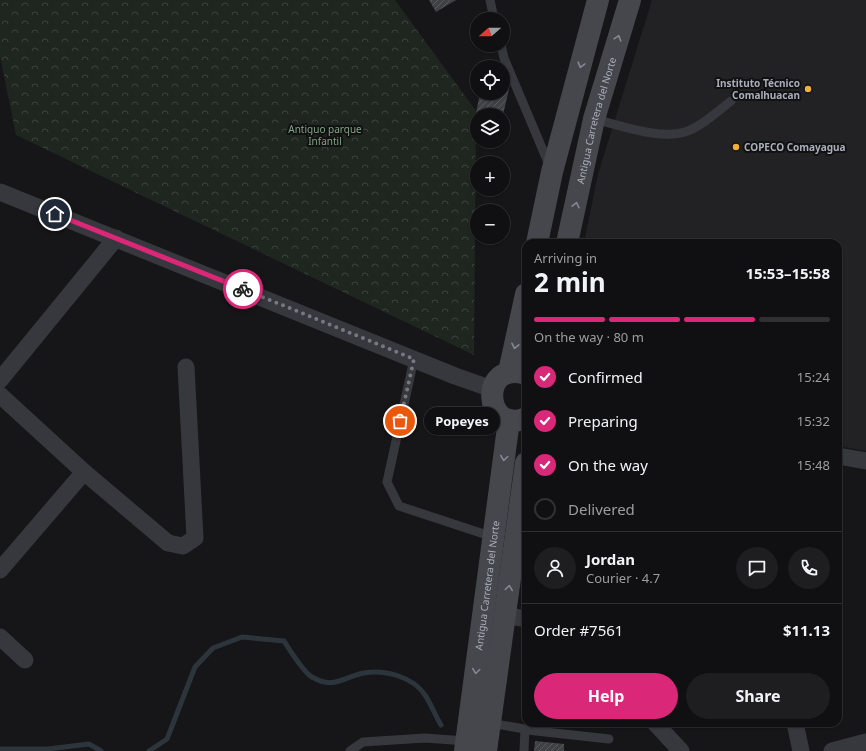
<!DOCTYPE html>
<meta charset="utf-8">
<style>
:root{--surface:#101012;--page:#1e1e20;--text:#f1f3f6;--muted:#9c9d9f;--line:#303032;--accent:#db2777}
body{margin:0;font-family:"Noto Sans",sans-serif;background:var(--page);color:var(--text);height:100vh;display:flex;flex-direction:column;font-size:15px;white-space:nowrap}
*{box-sizing:border-box;margin:0}
p{font-size:13px;color:var(--muted)}
.icon{flex:none;width:22px;height:22px;fill:none;stroke:currentColor;stroke-width:2;stroke-linecap:round;stroke-linejoin:round}
.map{position:relative;flex:1;overflow:hidden}
.side{position:absolute;left:522px;top:239px;width:320px;height:488px;display:flex;flex-direction:column;background:var(--surface);border-radius:12px;box-shadow:0 1px 3px #0004,0 0 0 1px var(--line)}
.side>*{flex:none}
.needle{width:26px;rotate:250deg}
.fabs{position:absolute;left:470px;top:12px;display:grid;gap:8px}
.fabs a{display:grid;place-items:center;width:40px;height:40px;border-radius:50%;background:var(--surface);box-shadow:0 1px 3px #0004,0 0 0 1px var(--line);font-size:20px}
.pin{position:absolute;display:grid;place-items:center;width:34px;height:34px;color:#fff;margin:-17px;border:2px solid #fff;border-radius:50%;box-shadow:0 1px 4px #0007}
.courier{position:absolute;display:grid;place-items:center;width:40px;height:40px;margin:-20px;border:3px solid #db2777;border-radius:50%;background:#fff;color:#222;box-shadow:0 1px 5px #0007}
.bubble{position:absolute;height:28px;border-radius:14px;background:var(--surface);box-shadow:0 1px 3px #0004,0 0 0 1px var(--line);font-size:13px;font-weight:700;line-height:28px;text-align:center}
.headline em{font-style:normal;font-weight:700}
.headline div{display:flex;flex-direction:column-reverse}
.headline{display:flex;align-items:center;justify-content:space-between;height:68px;padding:0 12px}
h1{font-size:26px;font-weight:700;line-height:30px}
.bar{display:grid;grid-template-columns:repeat(4,1fr);gap:6px 4px;align-content:center;height:48px;padding:0 12px}
.bar i{height:5px;border-radius:3px;background:var(--line)}
.bar .current{background:var(--accent)}
.bar p{grid-column:span 4}
.line{display:flex;align-items:center;gap:10px;padding:0 12px;border-top:1px solid var(--line)}
.line div{flex:1}
.round{display:grid;place-items:center;flex:none;width:42px;height:42px;border-radius:21px;background:var(--page)}
ol{padding:0 12px;list-style:none}
li{display:flex;align-items:center;gap:12px;height:44px}
li p{margin-inline-start:auto}
li .icon{padding:4px;border-radius:50%;background:var(--accent);color:#fff;stroke-width:4}
li:last-child{color:var(--muted)}
li i{width:22px;height:22px;border:2px solid var(--line);border-radius:50%}
.action{display:flex;gap:8px;margin-top:auto;padding:8px 12px}
.action a{flex:1;height:46px;border-radius:24px;background:var(--accent);color:#fff;font-size:16px;font-weight:700;line-height:46px;text-align:center}
.action a+a{background:var(--page);color:var(--text)}
.map>svg:first-child{display:block}
</style>
<div class="map">
<svg width="866" height="751" viewBox="0 0 866 751">
<defs>
<pattern id="park-crowns" width="20" height="18" patternUnits="userSpaceOnUse"><rect width="20" height="18" fill="#1e261f"/><path d="M2 6a3 3 0 1 1 6 0M12 15a3 3 0 1 1 6 0" fill="none" stroke="#3c433d"/></pattern>
<pattern id="building-hatch" width="6" height="6" patternUnits="userSpaceOnUse"><rect width="6" height="6" fill="#404145"/><path d="M-1 1l2-2M0 6l6-6M5 7l2-2" fill="none" stroke="#595a5e"/></pattern>
</defs>
<rect width="100%" height="100%" fill="#161618"/>
<!-- built -->
<path fill="#222225" d="M652,0H866V451L838,446V243H584L598,174Z"/>
<!-- park -->
<path fill="url(#park-crowns)" d="M0,0H395L476,111L474,355L16,135L0,56Z"/>
<g fill="none" stroke-linecap="round" stroke-linejoin="round">
<!-- stream -->
<path stroke="#2c353c" stroke-width="5" d="M0,749H48L89,744L101,751
M149,751L167,739L195,667L213,648L242,637L284,641C290,650 303,672 312,677C334,690 343,677 364,673C385,669 413,677 425,695C431,704 435,715 441,725"/>
</g>
<!-- building -->
<path fill="url(#building-hatch)" d="M429,0H456L436,12Z
M503,88L509,89L503,115H477V118H475L480,93H503Z
M535,741L564,744V751H534Z"/>
<g fill="none" stroke-linecap="round" stroke-linejoin="round">
<!-- lane -->
<path stroke="#37383d" stroke-width="9" d="M490,0L494,19
M501,45L504,58L550,167
M594,119C620,125 660,140 685,132C702,126 717,112 731,101
M414,359L387,482L399,506L493,537
M490,723L536,731L609,739
M350,751L363,742L425,738L466,741
M524,751L525,729"/>
<!-- street -->
<path stroke="#37383d" stroke-width="17" d="M0,192L455,376L492,389
M0,380L116,238
M0,395L84,472L168,543L183,546L195,538L186,367
M838,456L866,461
M0,570L84,472
M505,615L526,619
M0,637L25,660
M655,723L681,751
M795,723L801,751
M832,751L866,742"/>
<!-- secondary -->
<g stroke="#45474d" stroke-width="22">
<path d="M537,243L552,172L598,0"/>
<path id="s1" d="M567,243L594,119L630,0"/>
<path d="M509,372L526,294"/>
<path d="M526,374C478,359 484,436 526,418"/>
<path id="s2" d="M465,751L509,420"/>
<path d="M486,751L526,463"/>
</g>
</g>
<!-- one-way arrows -->
<defs><path id="oneway-chevron" d="M-2-3.5L2.5 0L-2 3.5" fill="none" stroke-width="1.6" stroke-linecap="round" stroke-linejoin="round"/></defs>
<g stroke="#858993">
<use href="#oneway-chevron" transform="translate(618 38) rotate(-73)"/>
<use href="#oneway-chevron" transform="translate(581 65) rotate(105)"/>
<use href="#oneway-chevron" transform="translate(576 205) rotate(-77)"/>
<use href="#oneway-chevron" transform="translate(515 346) rotate(102)"/>
<use href="#oneway-chevron" transform="translate(504 458) rotate(98)"/>
<use href="#oneway-chevron" transform="translate(509 588) rotate(-82)"/>
<use href="#oneway-chevron" transform="translate(476 671) rotate(98)"/>
</g>
<g fill="none" stroke-linecap="round" stroke-linejoin="round">
<!-- done -->
<path stroke="#757880" stroke-width="4" stroke-dasharray="0 7.2" d="M243,289L414,359L400,421"/>
<!-- route -->
<path stroke="#db2777" stroke-width="5" d="M55,214L243,289"/>
</g>
<!-- markers -->
<g fill="#f2b134" stroke="#111113" stroke-width="1.5">
<circle cx="808" cy="89" r="4"/>
<circle cx="736" cy="147" r="4"/>
</g>
<g text-anchor="middle" dominant-baseline="central" stroke-width="4" stroke-linejoin="round" paint-order="stroke">
<!-- poi labels -->
<g font-size="10" font-weight="bold" fill="#a8adb8" stroke="#111113" text-anchor="end">
<text x="800" y="83">Instituto Técnico<tspan x="800" dy="12">Comalhuacan</tspan></text>
<text x="744" y="147" text-anchor="start">COPECO Comayagua</text>
</g>
<!-- street labels -->
<g font-size="10" fill="#a8adb8" stroke="#111113">
<text stroke="none"><textPath href="#s1" startOffset="126">Antigua Carretera del Norte</textPath></text>
<text stroke="none"><textPath href="#s2" startOffset="167">Antigua Carretera del Norte</textPath></text>
</g>
<!-- park labels -->
<g font-size="10" fill="#7fa381" stroke="#111113">
<text x="325" y="129">Antiguo parque<tspan x="325" dy="12">Infantil</tspan></text>
</g>
</g>
</svg>
<div class="fabs">
<a><svg class="needle" viewBox="-14 -14 28 28"><path d="M0-13l5 13h-10z" fill="#e53935"/><path d="M0 13l5-13h-10z" fill="#9c9d9f"/></svg></a>
<a><svg class="icon" aria-label="locate" viewBox="0 0 24 24"><circle cx="12" cy="12" r="6"/><path d="M12 2v4M12 18v4M2 12h4M18 12h4"/></svg></a>
<a><svg class="icon" aria-label="layers" viewBox="0 0 24 24"><path d="M12 4l9 5-9 5-9-5zM3 14l9 5 9-5"/></svg></a>
<a>+</a>
<a>−</a>
</div>
<div class="pin" style="left:400px;top:421px;background:#ea580c"><svg class="icon" aria-label="bag" viewBox="0 0 24 24"><path d="M5 8h14l-1 12H6zM9 8a3 3 0 0 1 6 0"/></svg></div>
<div class="pin" style="left:55px;top:214px;background:#1f2937"><svg class="icon" aria-label="home" viewBox="0 0 24 24"><path d="M3 11l9-7 9 7M6 9v11h12V9"/></svg></div>
<div class="courier" style="left:243px;top:289px"><svg class="icon" aria-label="bike" viewBox="0 0 24 24"><circle cx="6" cy="16" r="4"/><circle cx="18" cy="16" r="4"/><path d="M6 16l4-8h5l3 8M10 8l3 8H6M13 5h3"/></svg></div>
<div class="bubble" style="left:424px;top:407px;width:76px">Popeyes</div>
<section class="side">
<div class="headline"><div><h1>2 min</h1><p>Arriving in</p></div><em>15:53–15:58</em></div>
<div class="bar"><i class="current"></i><i class="current"></i><i class="current"></i><i></i><p>On the way · 80 m</p></div>
<ol>
<li><svg class="icon" aria-label="check" viewBox="0 0 24 24"><path d="M5 12l5 5 9-10"/></svg>Confirmed<p>15:24</p></li>
<li><svg class="icon" aria-label="check" viewBox="0 0 24 24"><path d="M5 12l5 5 9-10"/></svg>Preparing<p>15:32</p></li>
<li><svg class="icon" aria-label="check" viewBox="0 0 24 24"><path d="M5 12l5 5 9-10"/></svg>On the way<p>15:48</p></li>
<li><i></i>Delivered</li>
</ol>
<div class="line" style="height:72px"><a class="round"><svg class="icon" aria-label="person" viewBox="0 0 24 24"><circle cx="12" cy="8" r="4"/><path d="M4 21q1-7 8-7t8 7"/></svg></a><div><b>Jordan</b><p>Courier · 4.7</p></div><a class="round"><svg class="icon" aria-label="chat" viewBox="0 0 24 24"><path d="M4 5h16v11H9l-5 4z"/></svg></a><a class="round"><svg class="icon" aria-label="phone" viewBox="0 0 24 24"><path d="M5 4h4l2 5-3 2q2 4 5 5l2-3 5 2v4C11 20 4 13 5 4z"/></svg></a></div>
<div class="line" style="height:52px"><div>Order #7561</div><b>$11.13</b></div>
<div class="action"><a>Help</a><a>Share</a></div>
</section>
</div>
